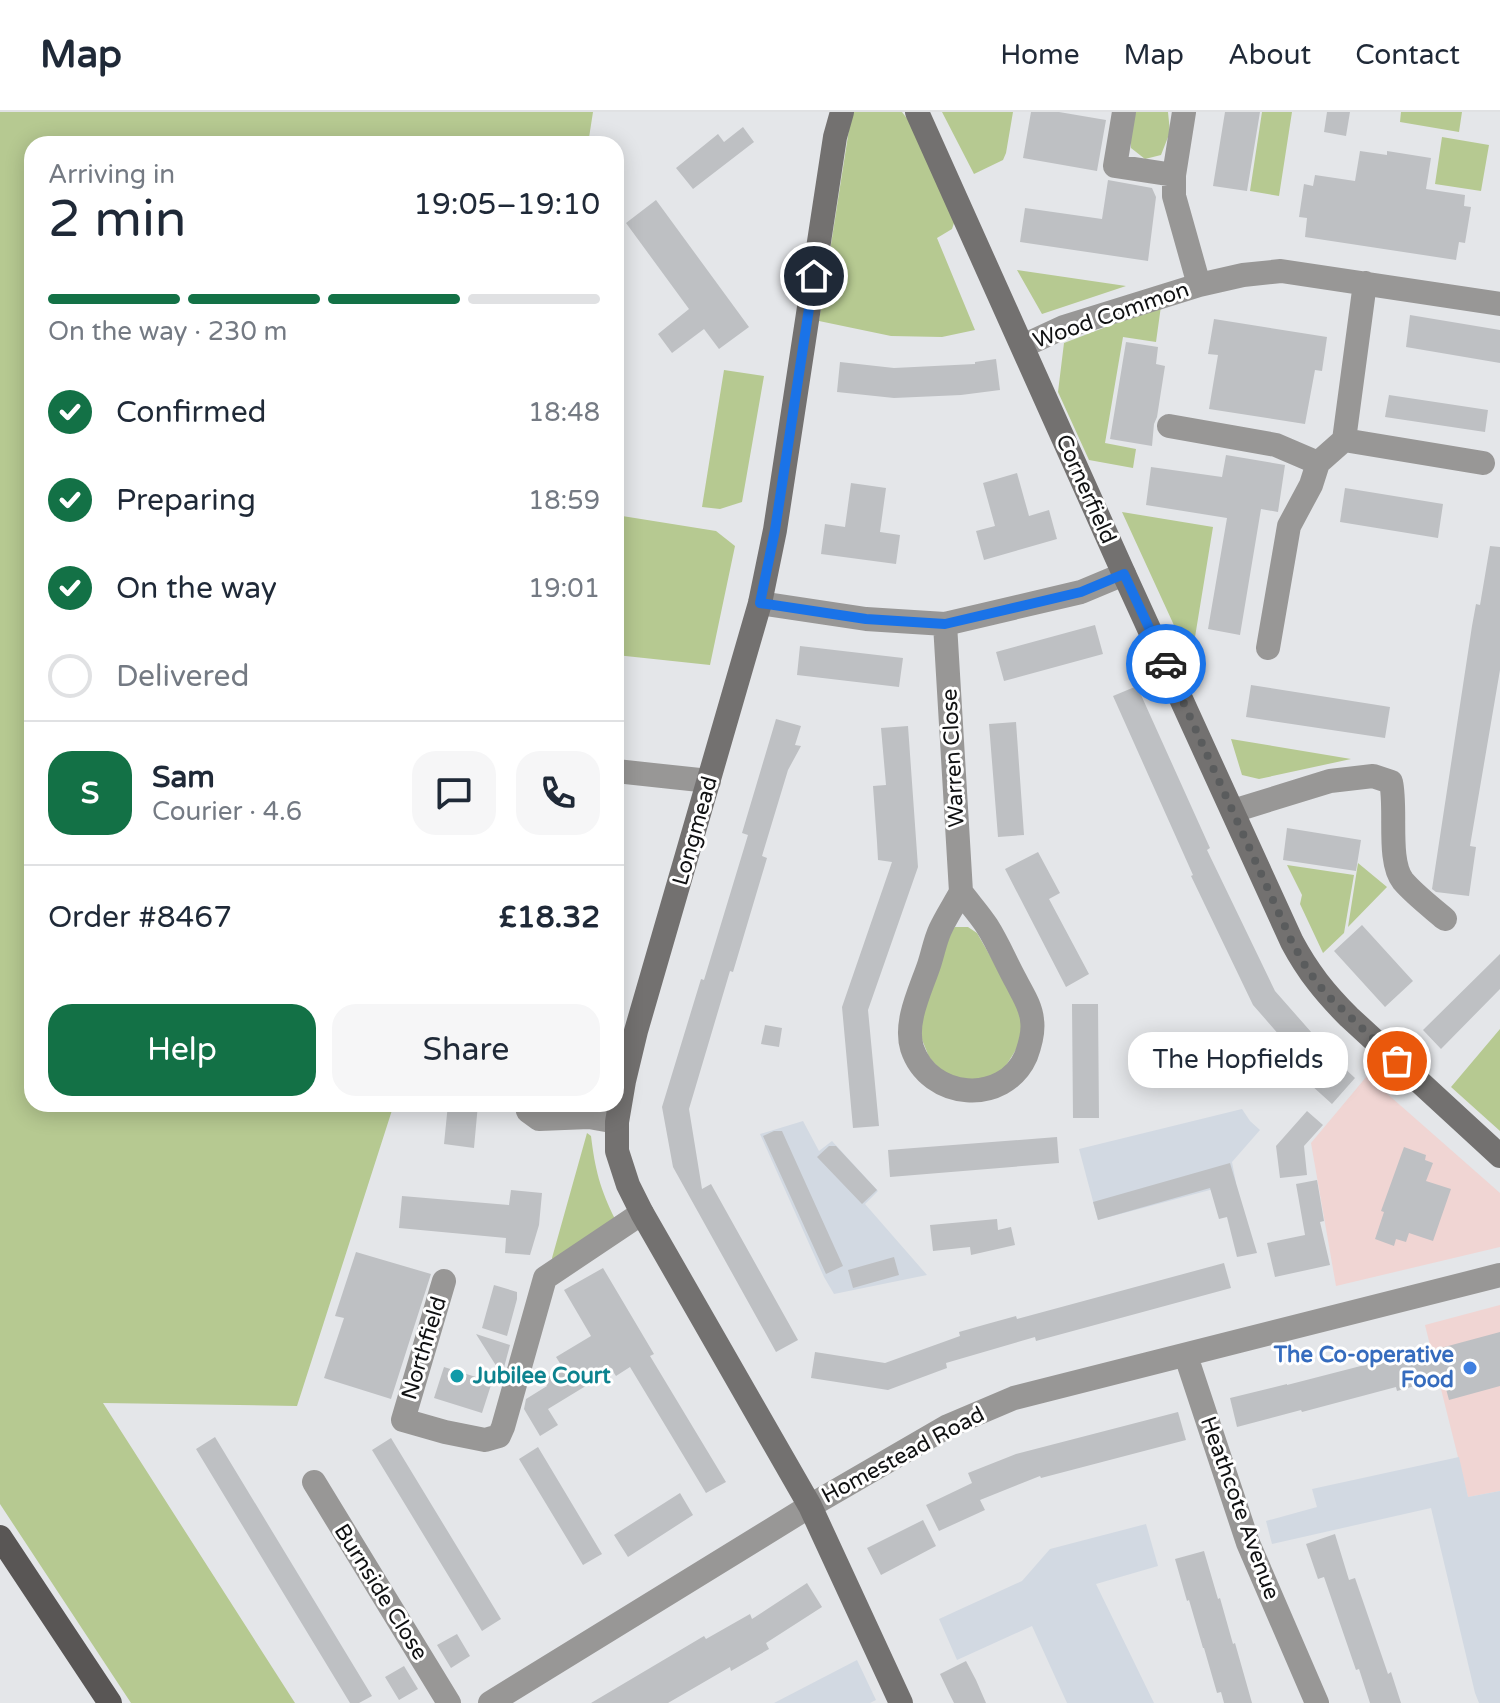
<!DOCTYPE html>
<meta charset="utf-8">
<style>
:root{--surface:#fff;--page:#f6f6f7;--text:#1f2937;--muted:#747a83;--line:#e0e1e3;--accent:#137146}
body{margin:0;font-family:"Varela Round",sans-serif;background:var(--page);color:var(--text);height:100vh;display:flex;flex-direction:column;font-size:30px;white-space:nowrap}
*{box-sizing:border-box;margin:0}
p{font-size:26px;color:var(--muted)}
.icon{flex:none;width:44px;height:44px;fill:none;stroke:currentColor;stroke-width:2;stroke-linecap:round;stroke-linejoin:round}
.map{position:relative;flex:1;overflow:hidden}
.side{position:absolute;left:24px;top:24px;width:600px;height:976px;display:flex;flex-direction:column;background:var(--surface);border-radius:24px;box-shadow:0 4px 20px #0003}
.side>*{flex:none}
.pin{position:absolute;display:grid;place-items:center;width:68px;height:68px;color:#fff;margin:-34px;border:4px solid #fff;border-radius:50%;box-shadow:0 2px 8px #0007}
.courier{position:absolute;display:grid;place-items:center;width:80px;height:80px;margin:-40px;border:6px solid #1a73e8;border-radius:50%;background:#fff;color:#222;box-shadow:0 2px 10px #0007}
.bubble{position:absolute;height:56px;border-radius:24px;background:var(--surface);box-shadow:0 4px 20px #0003;font-size:26px;font-weight:600;line-height:56px;text-align:center}
.headline em{font-style:normal;font-weight:600}
.headline div{display:flex;flex-direction:column-reverse}
.headline{display:flex;align-items:center;justify-content:space-between;height:136px;padding:0 24px}
h1{font-size:52px;font-weight:600;line-height:60px}
.bar{display:grid;grid-template-columns:repeat(4,1fr);gap:12px 8px;align-content:center;height:96px;padding:0 24px}
.bar i{height:10px;border-radius:6px;background:var(--line)}
.bar .active{background:var(--accent)}
.bar p{grid-column:span 4}
.line{display:flex;align-items:center;gap:20px;padding:0 24px;border-top:2px solid var(--line)}
.line div{flex:1}
.round{display:grid;place-items:center;flex:none;width:84px;height:84px;border-radius:24px;background:var(--page)}
ol{padding:0 24px;list-style:none}
li{display:flex;align-items:center;gap:24px;height:88px}
li p{margin-inline-start:auto}
li .icon{padding:8px;border-radius:50%;background:var(--accent);color:#fff;stroke-width:4}
li:last-child{color:var(--muted)}
li i{width:44px;height:44px;border:4px solid var(--line);border-radius:50%}
.primary-button{display:flex;gap:16px;margin-top:auto;padding:16px 24px}
.primary-button a{flex:1;height:92px;border-radius:24px;background:var(--accent);color:#fff;font-size:32px;font-weight:600;line-height:92px;text-align:center}
.primary-button a+a{background:var(--page);color:var(--text)}
header{display:flex;align-items:center;gap:48px;box-sizing:border-box;height:112px;padding:0 40px;background:var(--surface);border-bottom:2px solid var(--line)}
header strong{font-size:38px}
nav{display:flex;gap:44px;margin-inline-start:auto;font-size:28px}
.map>svg:first-child{display:block}
</style>
<header>
<strong>Map</strong>
<nav><a>Home</a><a>Map</a><a>About</a><a>Contact</a></nav>
</header>
<div class="map">
<svg width="1500" height="1591" viewBox="0 0 1500 1591">
<rect width="100%" height="100%" fill="#e4e6e9"/>
<!-- commercial -->
<path fill="#f0d5d3" d="M1367,964L1500,1081V1135L1336,1174L1311,1031Z
M1500,1193V1379L1468,1385L1425,1213Z"/>
<!-- built -->
<path fill="#d2d9e2" d="M1242,997L1250,1009L1260,1018L1232,1050L1236,1071L1098,1108L1079,1037Z
M803,1009L819,1039L832,1029L878,1079L865,1092L927,1163L834,1182L824,1165L760,1022Z
M1459,1345L1468,1385L1500,1379V1591H1479L1475,1581L1431,1396L1272,1432L1266,1409L1317,1395L1312,1377Z
M1146,1412L1158,1454L1096,1472L1154,1591H1067L1032,1514L957,1548L939,1507L1022,1469L1050,1437Z
M857,1548L876,1588L870,1591H774Z"/>
<!-- green -->
<path fill="#b6c991" d="M0,0H593L588,32H32V992H394L297,1294L103,1291L295,1591H131L0,1392Z
M854,0H902L912,13L955,108L952,117L937,126L975,218L942,225L891,224L819,209L850,11Z
M942,0H1013L1006,41L1003,48L974,62Z
M1136,0H1168L1170,20L1161,43L1145,47L1131,36L1130,14Z
M1262,0H1292L1279,84L1250,79Z
M1401,0H1462L1459,20L1400,10Z
M1442,25L1489,33L1481,79L1435,72Z
M1017,158L1126,174L1042,202Z
M1161,194L1156,230L1123,225L1105,331L1136,337L1133,356L1089,348L1058,280L1064,231Z
M724,258L764,264L742,390L720,397L702,395Z
M1122,400L1213,415L1195,525L1178,522Z
M616,403L716,419L735,434L710,553L616,543L622,438L616,436Z
M1231,627L1351,647L1259,667L1242,663Z
M1358,751L1387,775L1348,815Z
M1287,753L1354,763L1344,821L1323,841L1300,792L1302,783Z
M955,815H968L977,821L1023,901L1024,925L1002,960L984,967L962,969L944,962L929,945L921,925V905L948,824Z
M1500,917V1019L1451,975Z
M587,1021L591,1024C595,1057 600,1077 615,1107L554,1151L552,1146Z"/>
<!-- building -->
<path fill="#bec0c3" d="M1031,0H1059L1106,8L1097,59L1023,46Z
M1225,0H1260L1247,79L1213,74Z
M1327,0H1350L1346,24L1324,20Z
M743,15L754,30L693,77L676,56L718,22L724,30Z
M1360,39L1387,43V39L1431,46L1426,77L1465,83L1464,94L1471,95L1465,131L1459,130L1456,148L1305,125L1307,106L1299,105L1304,72L1313,74L1315,63L1355,69Z
M1108,68L1152,76L1156,85L1148,149L1020,130L1025,96L1102,107Z
M656,88L749,215L719,237L704,217L672,241L658,222L689,197L626,111Z
M1410,203L1500,218V251L1406,235Z
M1214,207L1327,225L1322,259L1315,258L1305,312L1209,297L1218,243L1208,242Z
M1126,230L1158,235L1156,252L1165,254L1157,305L1154,312L1152,334L1110,327Z
M996,247L1000,278L961,283L894,286L837,280L840,250L894,256L975,252V250Z
M1389,283L1488,298L1485,320L1385,305Z
M1226,343L1285,353L1278,400L1261,397L1240,523L1208,517L1227,406L1146,393L1151,355L1222,365Z
M1017,361L1029,404L1049,398L1057,427L984,448L976,419L995,414L983,371Z
M851,371L886,376L880,420L900,423L896,452L821,442L825,412L845,415Z
M1345,376L1443,392L1438,426L1340,410Z
M1490,434L1500,435V558L1470,734L1476,735L1469,784L1436,780L1432,777L1472,514L1476,492L1480,493Z
M1095,513L1103,542L1004,569L996,540Z
M800,534L903,546L899,575L797,563Z
M1251,573L1390,595L1385,626L1246,605Z
M1137,574L1210,736L1207,738L1275,879L1319,929L1317,931L1355,966L1332,992L1311,973L1317,966L1253,893L1191,764L1193,763L1113,584Z
M776,607L801,614L795,633L801,634L788,658L762,744L767,746L733,860L730,859L689,997L702,1077L711,1072L798,1228L776,1240L673,1055L662,995L701,867L704,868L748,723L742,721Z
M1016,610L1024,723L998,725L989,612Z
M908,614L918,755L868,898L879,1014L853,1016L842,895L892,750L878,748L877,730L873,674L886,673L881,616Z
M1287,716L1361,728L1356,759L1283,748Z
M1038,740L1060,781L1049,787L1089,862L1066,875L1005,757Z
M1362,813L1413,869L1385,895L1334,839Z
M1500,842V877L1441,937L1423,918Z
M1072,892H1098L1099,1006H1073Z
M765,913L782,916L779,935L761,932Z
M448,992H478L474,1036L444,1032Z
M1307,999L1323,1013L1304,1034L1307,1063L1280,1066L1276,1034Z
M774,1019H782L843,1154L826,1162L763,1024Z
M1057,1025L1059,1051L890,1065L888,1038Z
M829,1034H836L877,1078L862,1092L817,1045Z
M1404,1035L1426,1043L1425,1048L1433,1051L1426,1069L1451,1077L1433,1129L1409,1121L1406,1130L1396,1127L1394,1134L1375,1127L1384,1100L1381,1099Z
M1230,1051L1257,1141L1237,1145L1227,1105L1219,1107L1210,1076L1098,1108L1093,1090Z
M1317,1068L1324,1109L1320,1110L1330,1153L1275,1165L1267,1131L1305,1123L1296,1072Z
M511,1078L542,1081L539,1113L530,1143L505,1141L506,1126L399,1116L402,1084L509,1093Z
M997,1107L998,1118L1011,1115L1015,1133L971,1143L970,1135L933,1139L930,1113Z
M356,1140L431,1162L391,1287L324,1266L344,1206L335,1204Z
M894,1145L899,1163L853,1176L848,1158Z
M1224,1151L1231,1176L1036,1229L1035,1225L946,1251L947,1256L888,1278L811,1266L815,1240L885,1251L960,1224L959,1220L987,1212L1016,1204L1017,1207Z
M603,1156L654,1242L650,1244L726,1370L706,1381L630,1255L616,1264L612,1258L548,1297L558,1313L540,1324L524,1297L526,1287L547,1274L543,1268L563,1256L556,1245L591,1224L564,1178Z
M494,1173L517,1180V1187L507,1224L482,1216Z
M1500,1220V1274L1449,1288L1443,1266L1397,1279L1396,1275L1302,1300L1301,1298L1237,1315L1230,1286L1287,1272V1273L1384,1248L1385,1251Z
M476,1222L510,1233L502,1263Z
M444,1255L492,1270L482,1301L434,1286Z
M1178,1300L1186,1328L1041,1366L1040,1364L980,1388L985,1398L939,1419L926,1393L972,1371L968,1361L1016,1342Z
M215,1325L372,1584L359,1591H350L196,1337Z
M391,1326L501,1507L482,1519L372,1338Z
M538,1335L602,1442L583,1453L519,1347Z
M680,1381L693,1403L628,1445L614,1423Z
M923,1408L936,1434L881,1463L867,1436Z
M1335,1422L1349,1468L1355,1466L1388,1562L1391,1560L1401,1591H1370L1359,1557L1356,1558L1324,1465L1318,1467L1306,1432Z
M1204,1439L1218,1487L1220,1486L1233,1532L1235,1531L1252,1591H1224L1221,1580L1217,1581L1204,1536H1203L1189,1488L1187,1489L1175,1447Z
M807,1471L822,1495L766,1531L769,1537L731,1559L730,1555L668,1591H591L704,1524L706,1527L750,1502L752,1507Z
M457,1522L470,1544L451,1556L437,1533Z
M966,1549L976,1568L986,1591H954L949,1581L940,1562Z
M404,1554L418,1577L399,1588L385,1565Z"/>
<g fill="none" stroke-linecap="round" stroke-linejoin="round">
<!-- street -->
<path stroke="#989796" stroke-width="24" d="M1124,0L1115,54L1174,63L1184,0
M1174,63V84L1199,173
M1023,234L1064,215L1199,173L1243,163L1281,159L1500,192
M1169,314L1276,333L1318,351
M1344,328L1483,351
M760,491L866,507L945,512L1081,480L1124,462
M945,512L961,780C970,792 980,803 987,814C998,831 1006,851 1016,869C1022,881 1031,894 1032,908C1034,920 1030,933 1026,944C1004,994 929,988 912,936C904,910 921,877 929,853C933,841 935,829 940,818C946,805 954,793 961,780
M1268,536L1289,414L1311,373L1318,351L1344,328L1365,171
M616,659L709,669
M1233,699L1330,669L1373,664L1391,670C1397,697 1387,749 1403,769C1415,783 1431,795 1445,807
M526,992L528,999L539,1007L589,1005L617,1010
M444,1169L403,1308L445,1320L485,1328L499,1324L503,1315L545,1166L642,1101
M1186,1244L1248,1431L1317,1591
M314,1370L449,1591
M490,1591L810,1394L948,1314L1014,1286L1500,1163"/>
<!-- secondary -->
<path stroke="#737170" stroke-width="24" d="M842,0L835,25L775,418L760,491L636,919L624,969L617,1010V1039L628,1073L642,1101L810,1394L901,1591
M917,0L1124,462L1292,830C1308,860 1325,881 1349,905L1500,1044"/>
<!-- primary -->
<path stroke="#595655" stroke-width="24" d="M0,1425L110,1591"/>
</g>
<g fill="none" stroke-linecap="round" stroke-linejoin="round">
<!-- done -->
<path stroke="#5a5c5d" stroke-width="8" stroke-dasharray="0 14.4" d="M1166,552L1292,830L1307,857L1326,882L1397,949"/>
<!-- route -->
<path stroke="#1a73e8" stroke-width="10" d="M814,164L775,418L760,491L866,507L945,512L1081,480L1124,462L1166,552"/>
</g>
<!-- markers -->
<circle fill="#3f7fe0" stroke="#fff" stroke-width="3" cx="1470" cy="1256" r="8"/>
<circle fill="#0f9aa8" stroke="#fff" stroke-width="3" cx="457" cy="1264" r="8"/>
<g text-anchor="middle" dominant-baseline="central" stroke-width="6" stroke-linejoin="round" paint-order="stroke">
<!-- street labels -->
<g font-size="22" fill="#101112" stroke="#fff">
<text transform="translate(1111 203) rotate(-19)">Wood Common</text>
<text transform="translate(1086 377) rotate(66)">Cornerfield</text>
<text transform="translate(953 646) rotate(-93)">Warren Close</text>
<text transform="translate(695 719) rotate(-74)">Longmead</text>
<text transform="translate(424 1236) rotate(-73)">Northfield</text>
<text transform="translate(903 1343) rotate(-28)">Homestead Road</text>
<text transform="translate(1240 1396) rotate(70)">Heathcote Avenue</text>
<text transform="translate(381 1480) rotate(58)">Burnside Close</text>
</g>
<!-- shop labels -->
<g font-size="22" font-weight="bold" fill="#366cbe" stroke="#fff" text-anchor="end">
<text x="1454" y="1243">The Co-operative<tspan x="1454" dy="25">Food</tspan></text>
</g>
<!-- culture labels -->
<g font-size="22" font-weight="bold" fill="#0d838f" stroke="#fff" text-anchor="start">
<text x="473" y="1264">Jubilee Court</text>
</g>
</g>
</svg>
<div class="pin" style="left:1397px;top:949px;background:#ea580c"><svg class="icon" aria-label="bag" viewBox="0 0 24 24"><path d="M5 8h14l-1 12H6zM9 8a3 3 0 0 1 6 0"/></svg></div>
<div class="pin" style="left:814px;top:164px;background:#1f2937"><svg class="icon" aria-label="home" viewBox="0 0 24 24"><path d="M3 11l9-7 9 7M6 9v11h12V9"/></svg></div>
<div class="courier" style="left:1166px;top:552px"><svg class="icon" aria-label="car" viewBox="0 0 24 24"><path d="M5 17H2v-5l4-1 3-4h7l3 4 3 1v5h-3M9 17h6M6 11h13"/><circle cx="7" cy="17" r="2"/><circle cx="17" cy="17" r="2"/></svg></div>
<div class="bubble" style="left:1128px;top:920px;width:220px">The Hopfields</div>
<section class="side">
<div class="headline"><div><h1>2 min</h1><p>Arriving in</p></div><em>19:05–19:10</em></div>
<div class="bar"><i class="active"></i><i class="active"></i><i class="active"></i><i></i><p>On the way · 230 m</p></div>
<ol>
<li><svg class="icon" aria-label="check" viewBox="0 0 24 24"><path d="M5 12l5 5 9-10"/></svg>Confirmed<p>18:48</p></li>
<li><svg class="icon" aria-label="check" viewBox="0 0 24 24"><path d="M5 12l5 5 9-10"/></svg>Preparing<p>18:59</p></li>
<li><svg class="icon" aria-label="check" viewBox="0 0 24 24"><path d="M5 12l5 5 9-10"/></svg>On the way<p>19:01</p></li>
<li><i></i>Delivered</li>
</ol>
<div class="line" style="height:144px"><b class="round" style="background:var(--accent);color:#fff">S</b><div><b>Sam</b><p>Courier · 4.6</p></div><a class="round"><svg class="icon" aria-label="chat" viewBox="0 0 24 24"><path d="M4 5h16v11H9l-5 4z"/></svg></a><a class="round"><svg class="icon" aria-label="phone" viewBox="0 0 24 24"><path d="M5 4h4l2 5-3 2q2 4 5 5l2-3 5 2v4C11 20 4 13 5 4z"/></svg></a></div>
<div class="line" style="height:104px"><div>Order #8467</div><b>£18.32</b></div>
<div class="primary-button"><a>Help</a><a>Share</a></div>
</section>
</div>
